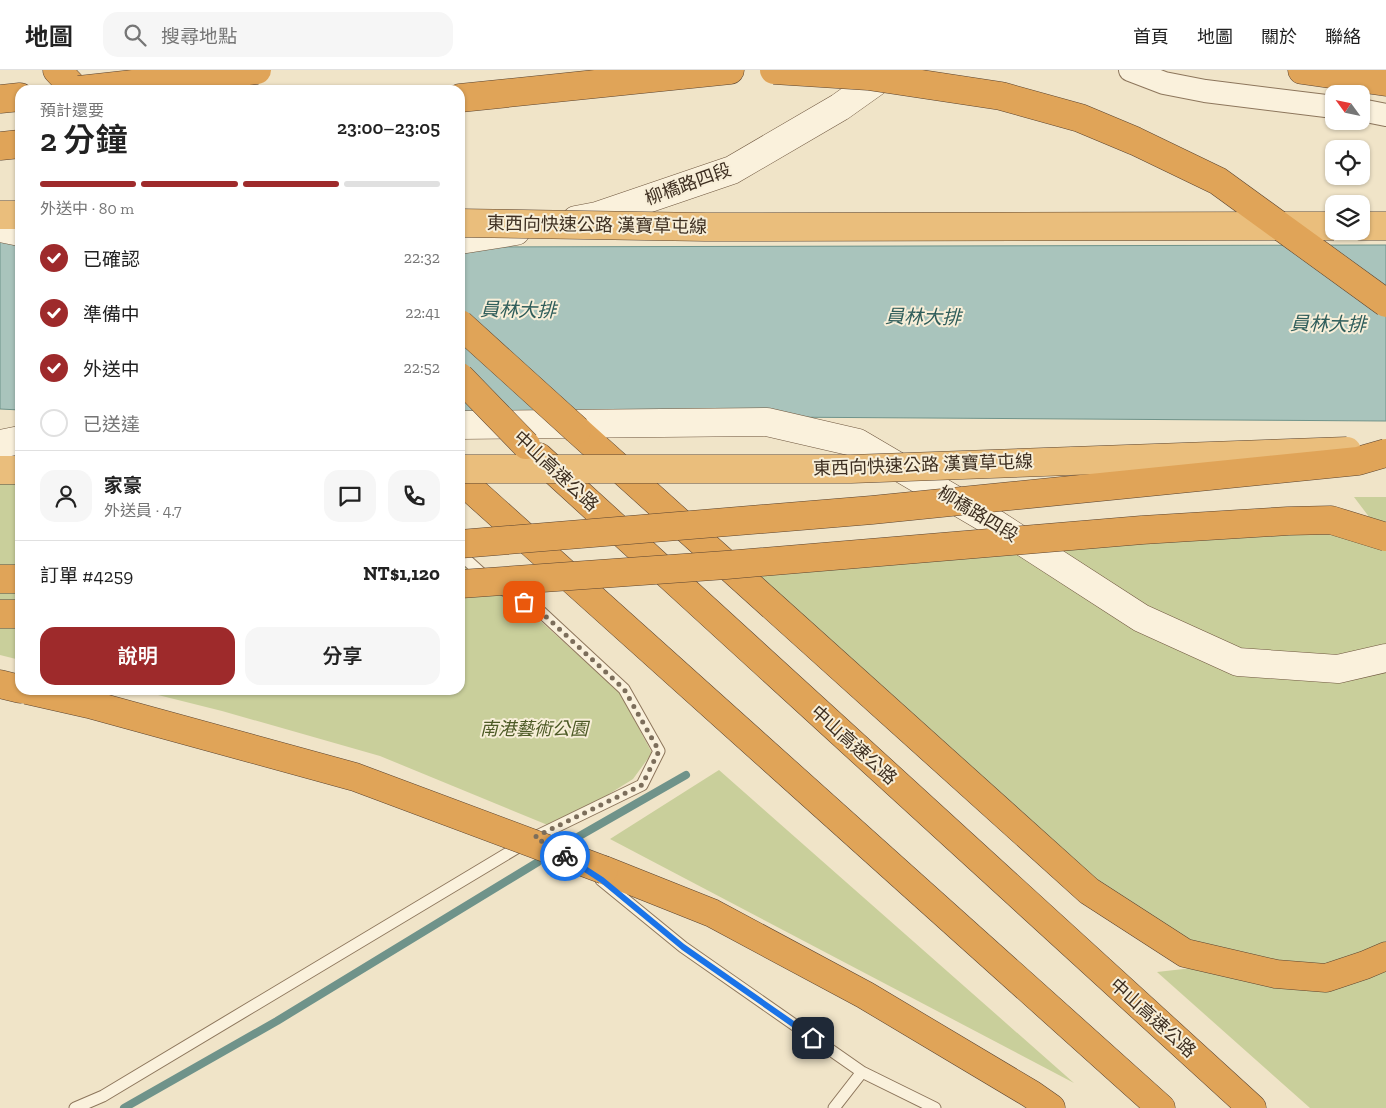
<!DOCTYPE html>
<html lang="zh-TW">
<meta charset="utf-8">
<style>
:root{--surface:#fff;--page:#f6f6f6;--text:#222;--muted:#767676;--line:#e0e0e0;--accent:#9e2a2b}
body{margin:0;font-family:"Zilla Slab","Noto Sans TC",serif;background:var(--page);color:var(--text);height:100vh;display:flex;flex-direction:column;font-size:19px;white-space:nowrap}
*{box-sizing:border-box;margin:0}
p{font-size:16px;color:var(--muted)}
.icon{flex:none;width:28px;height:28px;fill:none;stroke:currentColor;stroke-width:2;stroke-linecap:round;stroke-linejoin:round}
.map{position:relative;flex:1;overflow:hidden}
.details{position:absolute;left:15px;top:15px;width:450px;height:610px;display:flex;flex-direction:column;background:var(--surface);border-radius:15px;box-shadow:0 1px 4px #0004}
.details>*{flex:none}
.needle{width:32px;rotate:303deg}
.fabs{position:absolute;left:1325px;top:15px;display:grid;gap:10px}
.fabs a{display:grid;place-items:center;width:45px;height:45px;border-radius:10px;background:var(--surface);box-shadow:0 1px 4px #0004;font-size:25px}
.pin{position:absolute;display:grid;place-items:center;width:42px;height:42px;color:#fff;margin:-21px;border-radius:10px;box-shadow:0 2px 8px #0006}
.courier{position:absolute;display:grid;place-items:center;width:50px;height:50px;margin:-25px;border:4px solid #1a73e8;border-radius:50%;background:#fff;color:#222;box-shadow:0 1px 6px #0007}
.summary em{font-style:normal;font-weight:600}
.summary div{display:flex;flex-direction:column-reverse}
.summary{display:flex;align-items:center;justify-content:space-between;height:85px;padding:0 25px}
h1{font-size:32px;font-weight:600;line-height:38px}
.bar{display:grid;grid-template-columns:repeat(4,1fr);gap:8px 5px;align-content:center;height:60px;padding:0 25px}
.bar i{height:6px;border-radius:4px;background:var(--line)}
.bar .active{background:var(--accent)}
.bar p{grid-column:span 4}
.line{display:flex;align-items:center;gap:12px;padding:0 25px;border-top:1px solid var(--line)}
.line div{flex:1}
.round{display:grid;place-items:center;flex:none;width:52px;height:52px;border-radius:15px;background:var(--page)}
ol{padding:0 25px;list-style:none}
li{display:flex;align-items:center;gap:15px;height:55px}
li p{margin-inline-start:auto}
li .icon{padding:5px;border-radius:50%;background:var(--accent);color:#fff;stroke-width:4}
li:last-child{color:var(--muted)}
li i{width:28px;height:28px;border:2px solid var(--line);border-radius:50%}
.button{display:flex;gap:10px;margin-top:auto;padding:10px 25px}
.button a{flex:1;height:58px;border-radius:15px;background:var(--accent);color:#fff;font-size:20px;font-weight:600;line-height:58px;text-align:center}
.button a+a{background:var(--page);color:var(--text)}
header{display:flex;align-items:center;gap:30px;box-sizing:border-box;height:70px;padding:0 25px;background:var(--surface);border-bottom:1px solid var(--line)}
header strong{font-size:24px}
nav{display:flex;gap:28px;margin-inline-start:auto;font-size:18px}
.search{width:350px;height:45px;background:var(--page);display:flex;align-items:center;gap:12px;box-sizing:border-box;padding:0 18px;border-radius:15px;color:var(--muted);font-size:19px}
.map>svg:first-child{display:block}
</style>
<header>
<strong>地圖</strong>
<div class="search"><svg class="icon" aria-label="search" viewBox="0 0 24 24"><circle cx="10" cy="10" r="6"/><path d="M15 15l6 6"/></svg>搜尋地點</div>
<nav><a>首頁</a><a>地圖</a><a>關於</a><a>聯絡</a></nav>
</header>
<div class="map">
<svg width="1386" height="1038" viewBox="0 0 1386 1038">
<rect width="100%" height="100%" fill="#f0e4c8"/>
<!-- green -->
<path fill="#c9cf9b" d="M20,383V590L0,585V386Z
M1354,427H1386V1038H1310L1157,902L1228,894L1089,821L726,495L1142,460L1382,464Z
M460,491L481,514L525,537L620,623L652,683L633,709L555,758L380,686L222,641L138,620H460Z
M719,700L1074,1013L610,769Z"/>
<!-- water -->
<path fill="#a9c4bc" stroke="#6f938a" d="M0,171H20V340L0,339Z
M1386,175V351L460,345V177Z"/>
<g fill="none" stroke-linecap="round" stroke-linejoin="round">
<!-- stream -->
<path stroke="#6f938a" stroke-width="8" d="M576,768L686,705
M124,1038L277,951L538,792"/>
<!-- service casing -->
<g stroke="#8d765c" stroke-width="13">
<path id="service" d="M601,810L683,877L862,1002L935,1038
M75,1038L103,1026L535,767L642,715L659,681L624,619L540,541L492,513L460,484
M834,1038L862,1002"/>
</g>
<!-- minor casing -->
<g stroke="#8d765c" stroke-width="24">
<path id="minor" d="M1130,0L1164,13L1205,21L1334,37
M1361,40L1386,45"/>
</g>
<!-- secondary casing -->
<g stroke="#6f573f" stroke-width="29">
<path id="secondary" d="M576,150L597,146L732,100L840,37L892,0
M0,158L20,162
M460,170L516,161
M460,355L767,352L858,373L994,453L1141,548L1238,592L1338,599L1386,588
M0,374L20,370"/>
</g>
<!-- trunk casing -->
<g stroke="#5b4430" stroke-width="29">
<path id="trunk" d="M0,145H20
M1361,156H1386
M0,400H20"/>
</g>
<!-- motorway casing -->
<g stroke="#5b4430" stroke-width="29">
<path id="motorway" d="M57,0L76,20
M1302,0L1386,12
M460,28L730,0
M0,29L20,27
M0,76L20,74
M577,360L1089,821L1185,883L1276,904L1326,908L1365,895L1386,886
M539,387L1252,1038
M460,409L1161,1038
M0,509H20
M0,544H20
M0,614L20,619
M604,800L712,843L865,925L1031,1024L1051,1038"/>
</g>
<!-- service -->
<use href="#service" stroke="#faf1dc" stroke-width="11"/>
<!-- minor -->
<use href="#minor" stroke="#faf1dc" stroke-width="22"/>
<!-- secondary -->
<use href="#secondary" stroke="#faf1dc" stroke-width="28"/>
<!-- trunk -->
<use href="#trunk" stroke="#eabe7c" stroke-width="28"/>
<!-- motorway -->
<use href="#motorway" stroke="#e0a458" stroke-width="28"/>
<!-- trunk-bridge casing -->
<g stroke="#5b4430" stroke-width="29" stroke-linecap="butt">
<path id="trunk-bridge" d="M460,153L705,157L1334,156
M460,399H851L1347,381"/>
</g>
<!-- motorway-bridge casing -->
<g stroke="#5b4430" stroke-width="29" stroke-linecap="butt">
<path id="motorway-bridge" d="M774,0L868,6L1001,26L1080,48L1135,71L1218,111L1386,233
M79,20L257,0
M460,254L577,360
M460,307L526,375
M460,474L872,440L1358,391L1386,383
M460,514L726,495L1142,460L1288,451L1331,450L1386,467
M27,620L89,634L355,707L604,800"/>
</g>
<!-- trunk-bridge -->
<use href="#trunk-bridge" stroke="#eabe7c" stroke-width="28"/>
<!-- motorway-bridge -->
<use href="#motorway-bridge" stroke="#e0a458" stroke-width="28"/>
</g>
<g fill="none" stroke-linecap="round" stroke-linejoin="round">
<!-- done -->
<path stroke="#7c6e5b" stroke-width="5" stroke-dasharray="0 9" d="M524,532L540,541L624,619L659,681L642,715L535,767L565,786"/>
<!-- route -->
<path stroke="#1a73e8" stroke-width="6" d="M565,786L602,810L683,877L813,968"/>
</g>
<g text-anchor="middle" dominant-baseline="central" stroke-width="4" stroke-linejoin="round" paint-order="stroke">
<!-- street labels -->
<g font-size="18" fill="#3d2e20" stroke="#f7eed8">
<text transform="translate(688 114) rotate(-20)">柳橋路四段</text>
<text transform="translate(597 155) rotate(1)">東西向快速公路 漢寶草屯線</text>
<text transform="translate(923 395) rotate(-2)">東西向快速公路 漢寶草屯線</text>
<text transform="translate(556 401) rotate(43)">中山高速公路</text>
<text transform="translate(978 444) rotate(31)">柳橋路四段</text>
<text transform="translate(854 675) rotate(42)">中山高速公路</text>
<text transform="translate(1153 948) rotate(42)">中山高速公路</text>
</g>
<!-- park labels -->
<g font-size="18" font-style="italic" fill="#4d5a26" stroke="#f7eed8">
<text x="534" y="659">南港藝術公園</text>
</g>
<!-- water labels -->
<g font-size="19" font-style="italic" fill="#2f5d5a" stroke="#f7eed8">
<text transform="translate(518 240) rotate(1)">員林大排</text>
<text transform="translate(923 247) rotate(1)">員林大排</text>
<text transform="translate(1328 254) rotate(1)">員林大排</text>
</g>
</g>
</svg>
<div class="fabs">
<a><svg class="needle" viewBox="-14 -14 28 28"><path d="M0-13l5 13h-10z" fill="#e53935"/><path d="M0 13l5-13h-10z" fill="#767676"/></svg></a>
<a><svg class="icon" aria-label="locate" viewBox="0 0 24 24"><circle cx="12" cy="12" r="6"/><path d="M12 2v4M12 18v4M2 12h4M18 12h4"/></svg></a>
<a><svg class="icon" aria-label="layers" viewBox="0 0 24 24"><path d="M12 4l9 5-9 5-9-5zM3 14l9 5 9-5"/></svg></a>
</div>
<div class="pin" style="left:524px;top:532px;background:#ea580c"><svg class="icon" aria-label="bag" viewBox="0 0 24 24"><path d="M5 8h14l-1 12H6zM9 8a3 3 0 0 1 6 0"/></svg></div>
<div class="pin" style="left:813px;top:968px;background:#1f2937"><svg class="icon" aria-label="home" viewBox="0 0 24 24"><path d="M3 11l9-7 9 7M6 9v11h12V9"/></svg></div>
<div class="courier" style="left:565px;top:786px"><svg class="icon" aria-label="bike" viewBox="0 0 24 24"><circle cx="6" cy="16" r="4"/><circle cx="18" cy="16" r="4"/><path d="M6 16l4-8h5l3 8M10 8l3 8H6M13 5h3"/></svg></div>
<section class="details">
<div class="summary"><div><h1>2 分鐘</h1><p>預計還要</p></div><em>23:00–23:05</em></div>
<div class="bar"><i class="active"></i><i class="active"></i><i class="active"></i><i></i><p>外送中 · 80 m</p></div>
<ol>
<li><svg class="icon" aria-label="check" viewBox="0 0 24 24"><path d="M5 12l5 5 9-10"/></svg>已確認<p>22:32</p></li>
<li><svg class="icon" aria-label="check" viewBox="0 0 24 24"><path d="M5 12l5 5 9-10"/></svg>準備中<p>22:41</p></li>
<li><svg class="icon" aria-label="check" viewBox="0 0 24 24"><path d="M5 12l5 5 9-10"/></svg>外送中<p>22:52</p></li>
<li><i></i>已送達</li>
</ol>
<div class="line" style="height:90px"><a class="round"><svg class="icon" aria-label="person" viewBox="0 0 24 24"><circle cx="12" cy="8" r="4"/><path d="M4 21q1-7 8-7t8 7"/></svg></a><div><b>家豪</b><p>外送員 · 4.7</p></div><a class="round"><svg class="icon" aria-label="chat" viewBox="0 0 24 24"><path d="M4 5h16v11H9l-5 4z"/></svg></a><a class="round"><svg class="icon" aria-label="phone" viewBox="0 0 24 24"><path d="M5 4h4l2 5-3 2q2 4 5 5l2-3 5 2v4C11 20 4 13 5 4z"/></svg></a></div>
<div class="line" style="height:65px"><div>訂單 #4259</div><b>NT$1,120</b></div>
<div class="button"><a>說明</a><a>分享</a></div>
</section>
</div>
